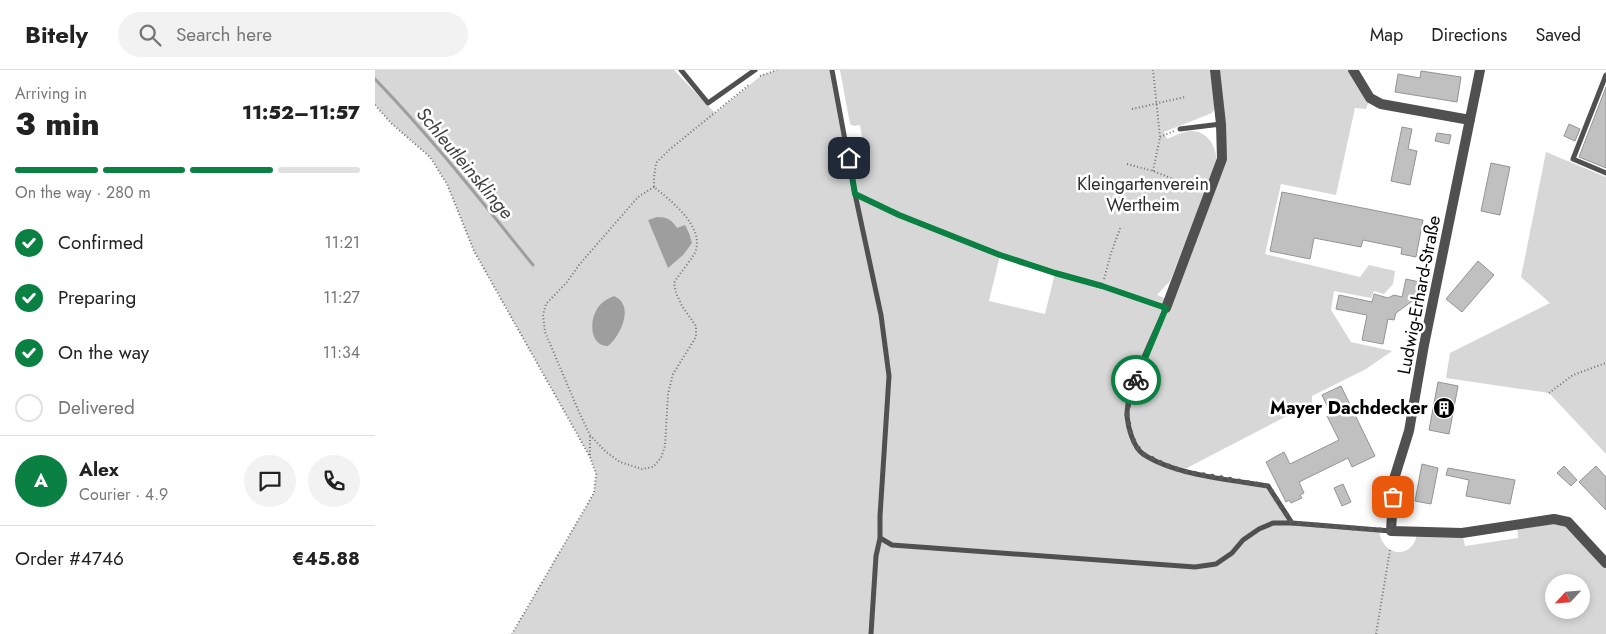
<!DOCTYPE html>
<meta charset="utf-8">
<style>
:root{--surface:#fff;--page:#f2f2f2;--text:#222;--muted:#767676;--line:#e0e0e0;--accent:#0b8043}
body{margin:0;font-family:Jost,sans-serif;background:var(--page);color:var(--text);height:100vh;display:flex;flex-direction:column;font-size:19px;white-space:nowrap}
*{box-sizing:border-box;margin:0}
p{font-size:16px;color:var(--muted)}
.icon{flex:none;width:28px;height:28px;fill:none;stroke:currentColor;stroke-width:2;stroke-linecap:round;stroke-linejoin:round}
.map{position:relative;flex:1;overflow:hidden}
.details{display:flex;flex-direction:column;background:var(--surface);width:375px}
.details>*{flex:none}
.needle{width:32px;rotate:244deg}
.controls{position:absolute;left:1170px;top:504px;display:grid;gap:10px}
.controls a{display:grid;place-items:center;width:45px;height:45px;border-radius:50%;background:var(--surface);box-shadow:0 2px 8px #0003;font-size:25px}
.pin{position:absolute;display:grid;place-items:center;width:42px;height:42px;color:#fff;margin:-21px;border-radius:10px;box-shadow:0 2px 8px #0006}
.courier{position:absolute;display:grid;place-items:center;width:50px;height:50px;margin:-25px;border:4px solid #0b8043;border-radius:50%;background:#fff;color:#222;box-shadow:0 1px 6px #0007}
.overview em{font-style:normal;font-weight:800}
.overview div{display:flex;flex-direction:column-reverse}
.overview{display:flex;align-items:center;justify-content:space-between;height:85px;padding:0 15px}
h1{font-size:32px;font-weight:800;line-height:38px}
.bar{display:grid;grid-template-columns:repeat(4,1fr);gap:8px 5px;align-content:center;height:60px;padding:0 15px}
.bar i{height:6px;border-radius:4px;background:var(--line)}
.bar .current{background:var(--accent)}
.bar p{grid-column:span 4}
.line{display:flex;align-items:center;gap:12px;padding:0 15px;border-top:1px solid var(--line)}
.line div{flex:1}
.round{display:grid;place-items:center;flex:none;width:52px;height:52px;border-radius:26px;background:var(--page)}
ol{padding:0 15px;list-style:none}
li{display:flex;align-items:center;gap:15px;height:55px}
li p{margin-inline-start:auto}
li .icon{padding:5px;border-radius:50%;background:var(--accent);color:#fff;stroke-width:4}
li:last-child{color:var(--muted)}
li i{width:28px;height:28px;border:2px solid var(--line);border-radius:50%}
header{display:flex;align-items:center;gap:30px;box-sizing:border-box;height:70px;padding:0 25px;background:var(--surface);border-bottom:1px solid var(--line)}
header strong{font-size:24px}
nav{display:flex;gap:28px;margin-inline-start:auto;font-size:18px}
.search{width:350px;height:45px;background:var(--page);display:flex;align-items:center;gap:12px;box-sizing:border-box;padding:0 18px;border-radius:28px;color:var(--muted);font-size:19px}
main{display:flex;flex:1;min-height:0}
.map>svg:first-child{display:block}
</style>
<header>
<strong>Bitely</strong>
<div class="search"><svg class="icon" aria-label="search" viewBox="0 0 24 24"><circle cx="10" cy="10" r="6"/><path d="M15 15l6 6"/></svg>Search here</div>
<nav><a>Map</a><a>Directions</a><a>Saved</a></nav>
</header>
<main>
<section class="details">
<div class="overview"><div><h1>3 min</h1><p>Arriving in</p></div><em>11:52–11:57</em></div>
<div class="bar"><i class="current"></i><i class="current"></i><i class="current"></i><i></i><p>On the way · 280 m</p></div>
<ol>
<li><svg class="icon" aria-label="check" viewBox="0 0 24 24"><path d="M5 12l5 5 9-10"/></svg>Confirmed<p>11:21</p></li>
<li><svg class="icon" aria-label="check" viewBox="0 0 24 24"><path d="M5 12l5 5 9-10"/></svg>Preparing<p>11:27</p></li>
<li><svg class="icon" aria-label="check" viewBox="0 0 24 24"><path d="M5 12l5 5 9-10"/></svg>On the way<p>11:34</p></li>
<li><i></i>Delivered</li>
</ol>
<div class="line" style="height:90px"><b class="round" style="background:var(--accent);color:#fff">A</b><div><b>Alex</b><p>Courier · 4.9</p></div><a class="round"><svg class="icon" aria-label="chat" viewBox="0 0 24 24"><path d="M4 5h16v11H9l-5 4z"/></svg></a><a class="round"><svg class="icon" aria-label="phone" viewBox="0 0 24 24"><path d="M5 4h4l2 5-3 2q2 4 5 5l2-3 5 2v4C11 20 4 13 5 4z"/></svg></a></div>
<div class="line" style="height:65px"><div>Order #4746</div><b>€45.88</b></div>
</section>
<div class="map">
<svg width="1231" height="564" viewBox="0 0 1231 564">
<rect width="100%" height="100%" fill="#fff"/>
<!-- green -->
<path fill="#d7d7d7" fill-rule="evenodd" d="M0,0H299L340,43L387,5L402,0H457L471,70L487,67L485,55L479,56L475,54L465,0H835L840,38L837,43L789,62L792,69C799,66 807,62 815,61C833,60 842,78 842,93L795,211L782,225L794,230L847,89L840,0H978L995,28L991,39L980,38L961,125L906,114L890,184L985,207L994,195L1020,201L1018,214L1009,224L999,221L996,228L959,221L956,240L976,272L1017,281L991,299L937,326V333L808,400L893,416L917,453L1004,459C1006,486 1036,491 1042,465L1087,463L1090,476L1143,468L1142,454L1186,449L1231,493V564H137L219,423L221,404L215,387L99,181L72,114L55,87L17,54L0,35ZM625,185L680,203L670,244L614,231ZM1179,512H1206V540H1179Z
M1171,82L1231,107V384L1174,323L1071,308L1075,283L1175,233L1146,207Z"/>
<!-- water -->
<path fill="#9e9e9e" d="M282,147C292,147 297,150 302,158L310,155L314,163L317,173L308,185L293,198L273,150Z
M239,226C260,235 246,265 233,276C216,277 214,253 221,241C224,234 231,229 239,226Z"/>
<g fill="none" stroke-linecap="round" stroke-linejoin="round">
<!-- stream -->
<path stroke="#9e9e9e" stroke-width="3" d="M0,9C57,68 107,132 158,195"/>
</g>
<!-- building -->
<path fill="#c0c0c0" stroke="#949494" d="M1046,1L1086,7L1082,32L1020,22L1023,4L1045,8Z
M1231,17V98L1204,87Z
M1194,54L1205,59L1200,71L1189,66Z
M1027,57L1037,59L1033,79L1042,81L1035,115L1016,111Z
M1062,63L1076,65L1074,74L1060,71Z
M1116,93L1135,97L1125,145L1106,141Z
M907,122L1048,150L1041,187L1026,184L1027,178L988,170L986,177L939,168L935,189L895,181Z
M1103,191L1119,205L1087,242L1071,229Z
M1031,209L1053,214L1051,221L1021,243L1019,250L1013,249L1008,274L987,270L992,245L961,239L964,225L997,232L999,224L1013,228L1019,225L1027,227Z
M1063,312L1083,316L1074,364L1054,360Z
M966,316L1000,386L977,397L973,388L924,412L929,423L925,425L927,428L916,433L914,430L911,432L891,392L909,382L915,394L964,370L952,346L956,344L947,325Z
M1047,394L1063,398L1056,434L1040,431Z
M1189,396L1202,410L1196,416L1182,403Z
M1221,396L1231,407V440L1204,412Z
M1073,398L1140,410L1135,434L1091,426L1094,410L1071,405Z
M968,414L976,432L967,436L959,418Z"/>
<g fill="none" stroke-linecap="round" stroke-linejoin="round">
<!-- path -->
<path stroke="#727272" stroke-width="2" stroke-dasharray="1 2.5" stroke-linecap="butt" d="M385,6L402,0
M0,35L17,54L55,87L72,114L99,181L215,387L221,404L219,423L137,564
M757,39L810,27
M785,67L799,61
M752,94L778,101L803,111
M778,101L785,67L778,0
M279,117L263,127L204,195L192,212L171,234L168,245L170,262L204,342L215,365L230,381L245,392L267,399L278,397L286,388L290,376L293,324L298,304L321,267V256L307,236L301,223L299,213C304,204 319,187 321,180C328,155 295,130 279,117V108L281,93L294,80L375,14
M729,209L736,183L746,156
M1174,323L1198,305L1231,293
M215,385V365
M1001,564L1015,480"/>
<!-- lane -->
<path stroke="#505050" stroke-width="5" d="M306,0L333,33L380,0
M457,0L480,124L506,245L514,306L505,446V468L501,486L496,564
M1231,5L1198,89L1231,103
M805,59L846,54
M480,124L524,145L625,185L680,203L727,216L791,238C780,263 751,320 752,346C753,357 758,377 768,384C799,405 856,410 893,416L917,453
M505,468L517,475L820,497L841,494L857,483L868,470L884,459L898,453H917L1016,461"/>
<!-- street -->
<path stroke="#505050" stroke-width="10" d="M978,0L995,28L1006,34L1095,50
M1105,0L1049,275L1034,361L1019,409L1016,461L1087,463L1179,449L1193,452L1231,493
M791,238L847,89L846,54L840,0"/>
</g>
<g fill="none" stroke-linecap="round" stroke-linejoin="round">
<!-- done -->
<path stroke="#595959" stroke-width="5" stroke-dasharray="0 9" d="M761,310L756,321L752,345L756,366L766,383L786,393L807,401L893,416L917,453L1016,461L1018,427"/>
<!-- route -->
<path stroke="#0b8043" stroke-width="6" d="M474,88L480,124L524,145L625,185L680,203L727,216L791,238L761,310"/>
</g>
<!-- icons -->
<defs>
<g id="building-disc" transform="scale(1.125)"><circle r="9.5" fill="#000" stroke="#fff"/><path d="M-4-6H4V6H1V3H-1V6H-4ZM-2.5-4.3h1.7v1.8h-1.7ZM.8-4.3h1.7v1.8H.8ZM-2.5-1h1.7V.8h-1.7ZM.8-1h1.7V.8H.8Z" fill="#fff"/></g>
</defs>
<g fill-rule="evenodd">
<use href="#building-disc" x="1069" y="338"/>
</g>
<g text-anchor="middle" dominant-baseline="central" stroke-width="5" stroke-linejoin="round" paint-order="stroke">
<!-- park labels -->
<g font-size="18" fill="#2e2e2e" stroke="#fff">
<text x="768" y="114">Kleingartenverein<tspan x="768" dy="21">Wertheim</tspan></text>
</g>
<!-- street labels -->
<g font-size="18" fill="#000" stroke="#fff">
<text transform="translate(1044 225) rotate(-79)">Ludwig-Erhard-Straße</text>
</g>
<!-- poi labels -->
<g font-size="18" font-weight="bold" fill="#000" stroke="#fff" text-anchor="end">
<text x="1053" y="338">Mayer Dachdecker</text>
</g>
<!-- water labels -->
<g font-size="19" font-style="italic" fill="#3f3f3f" stroke="#fff">
<text transform="translate(90 93) rotate(50)">Schleutleinsklinge</text>
</g>
</g>
</svg>
<div class="controls">
<a><svg class="needle" viewBox="-14 -14 28 28"><path d="M0-13l5 13h-10z" fill="#e53935"/><path d="M0 13l5-13h-10z" fill="#767676"/></svg></a>
</div>
<div class="pin" style="left:1018px;top:427px;background:#ea580c"><svg class="icon" aria-label="bag" viewBox="0 0 24 24"><path d="M5 8h14l-1 12H6zM9 8a3 3 0 0 1 6 0"/></svg></div>
<div class="pin" style="left:474px;top:88px;background:#1f2937"><svg class="icon" aria-label="home" viewBox="0 0 24 24"><path d="M3 11l9-7 9 7M6 9v11h12V9"/></svg></div>
<div class="courier" style="left:761px;top:310px"><svg class="icon" aria-label="bike" viewBox="0 0 24 24"><circle cx="6" cy="16" r="4"/><circle cx="18" cy="16" r="4"/><path d="M6 16l4-8h5l3 8M10 8l3 8H6M13 5h3"/></svg></div>
</div>
</main>
